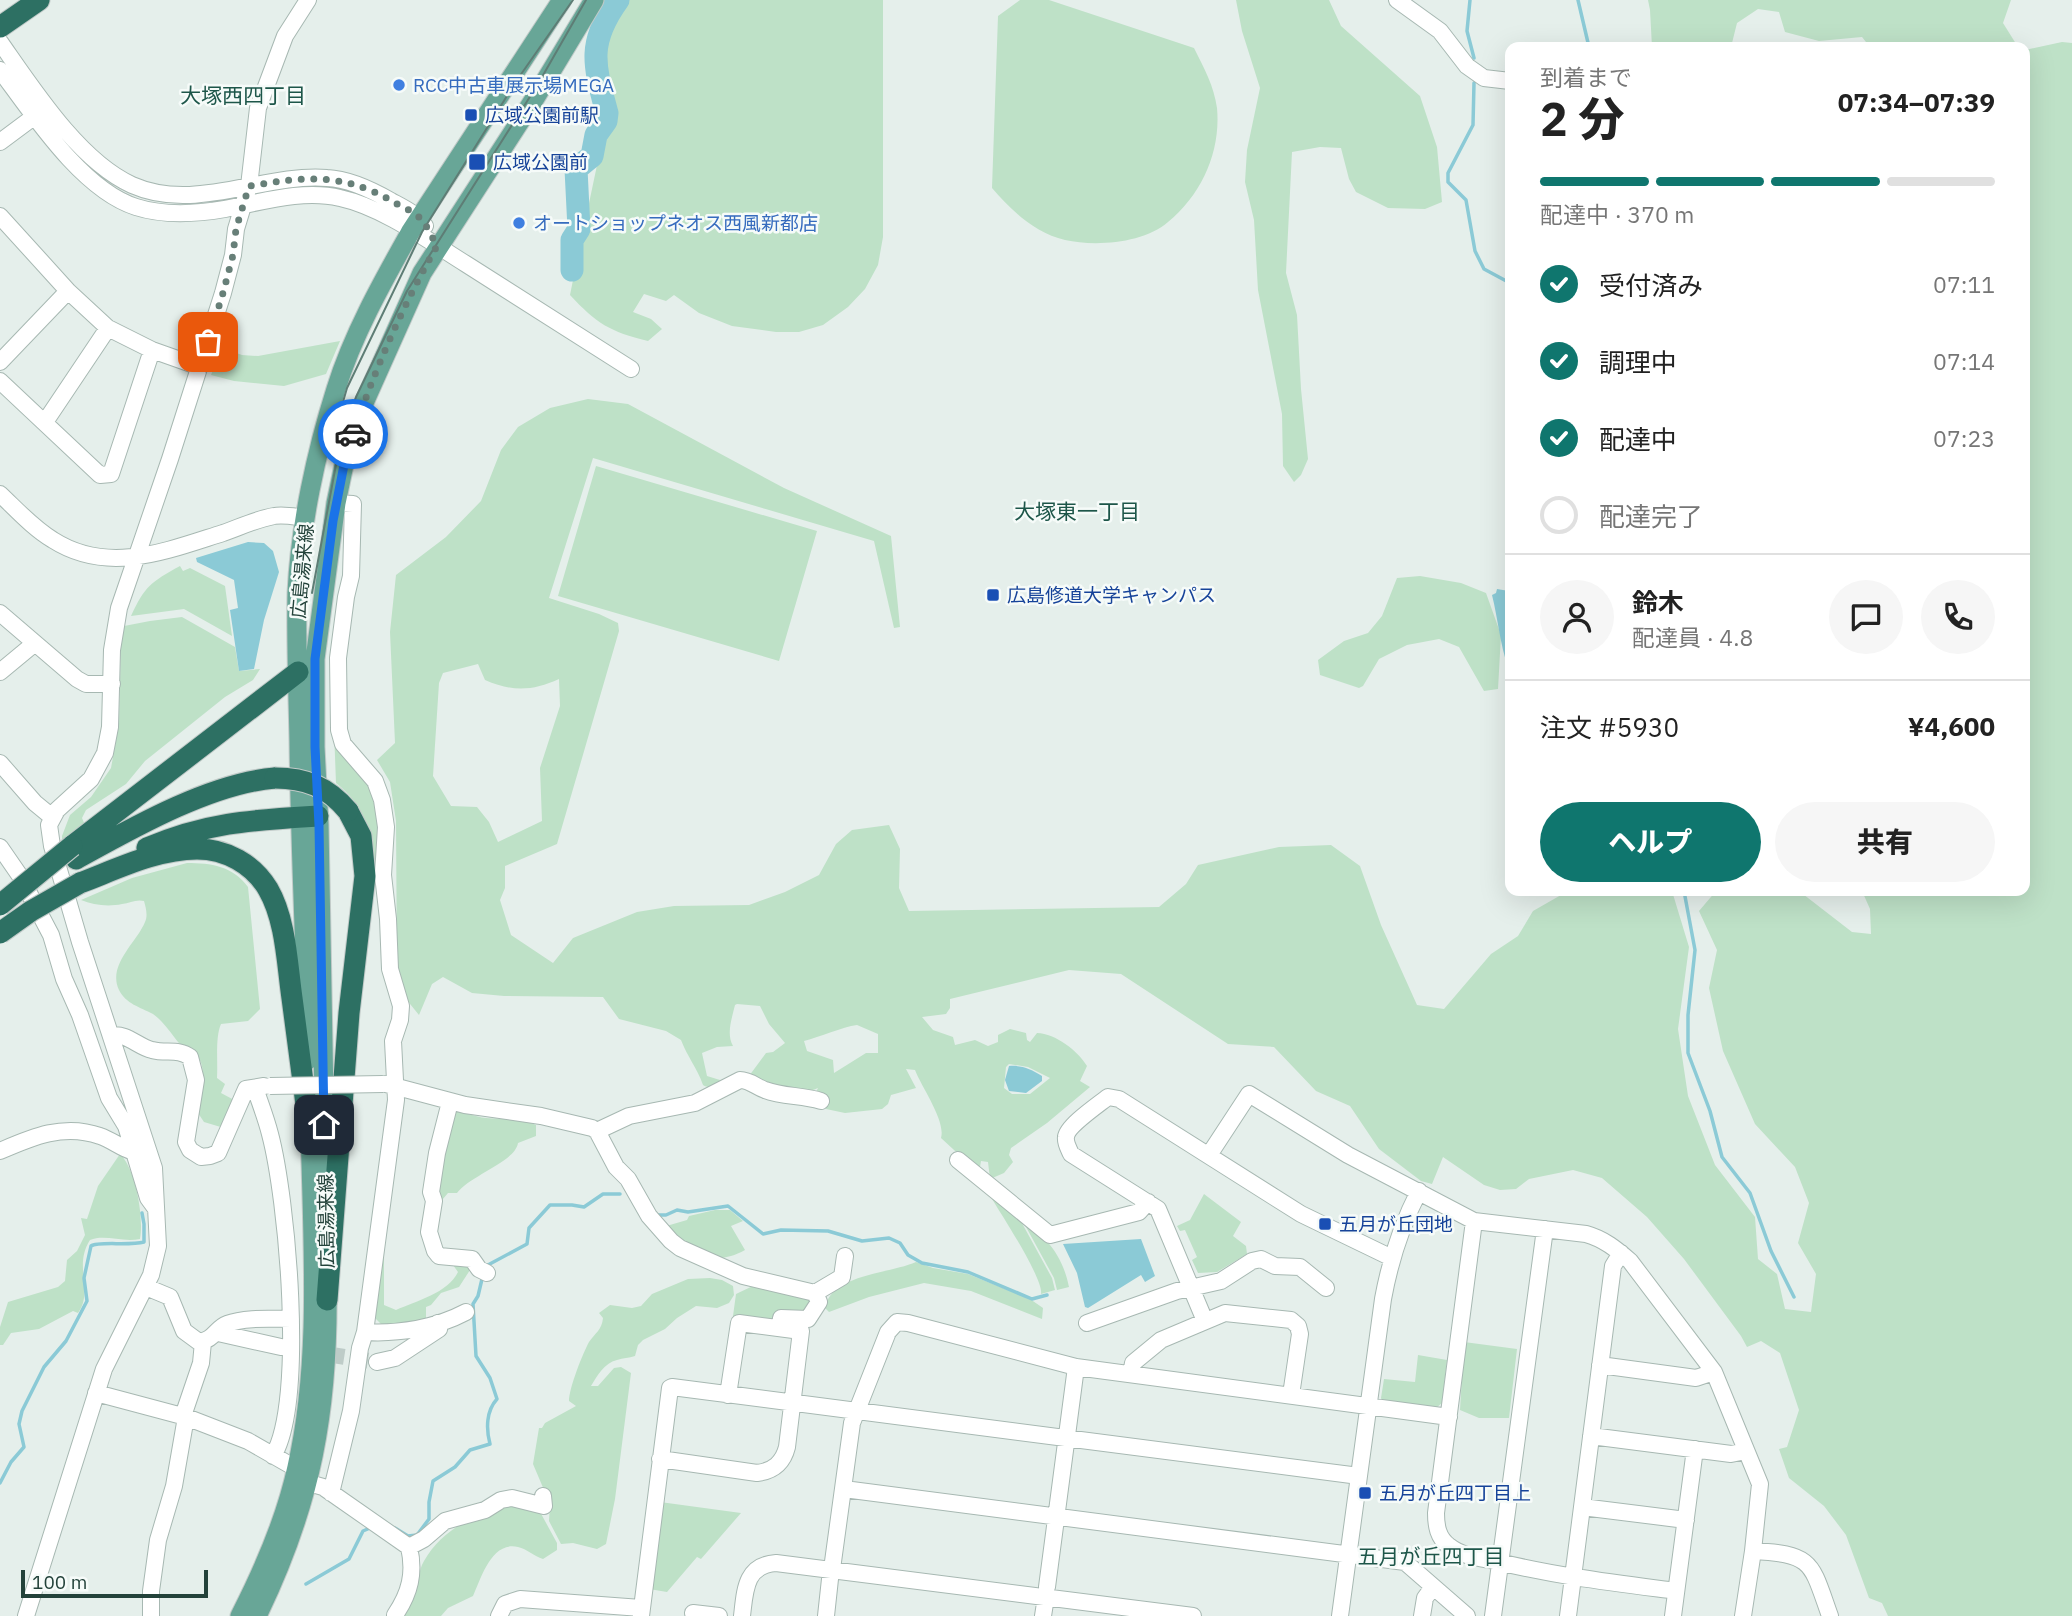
<!DOCTYPE html>
<html lang="ja">
<meta charset="utf-8">
<style>
:root{--surface:#fff;--page:#f6f6f6;--text:#222;--muted:#767676;--line:#e0e0e0;--accent:#0f766e}
body{margin:0;font-family:"IBM Plex Sans","Noto Sans JP",sans-serif;background:var(--page);color:var(--text);height:100vh;display:flex;flex-direction:column;font-size:26px;white-space:nowrap}
*{box-sizing:border-box;margin:0}
p{font-size:23px;color:var(--muted)}
.icon{flex:none;width:38px;height:38px;fill:none;stroke:currentColor;stroke-width:2;stroke-linecap:round;stroke-linejoin:round}
.map{position:relative;flex:1;overflow:hidden}
.side{position:absolute;left:1505px;top:42px;width:525px;height:854px;display:flex;flex-direction:column;background:var(--surface);border-radius:14px;box-shadow:0 7px 28px #0002}
.side>*{flex:none}
.scale{position:absolute;left:21px;bottom:18px;width:187px;box-sizing:border-box;padding-left:7px;border:4px solid #23423a;border-top:0;font-size:19px;line-height:24px;white-space:nowrap;color:#23423a;-webkit-text-stroke:5px #f6fbf9;paint-order:stroke}
.pin{position:absolute;display:grid;place-items:center;width:60px;height:60px;color:#fff;margin:-30px;border-radius:14px;box-shadow:0 4px 10px #0006}
.courier{position:absolute;display:grid;place-items:center;width:70px;height:70px;margin:-35px;border:5px solid #1a73e8;border-radius:50%;background:#fff;color:#222;box-shadow:0 2px 9px #0007}
.overview em{font-style:normal;font-weight:800}
.overview div{display:flex;flex-direction:column-reverse}
.overview{display:flex;align-items:center;justify-content:space-between;height:119px;padding:0 35px}
h1{font-size:46px;font-weight:800;line-height:52px}
.bar{display:grid;grid-template-columns:repeat(4,1fr);gap:10px 7px;align-content:center;height:84px;padding:0 35px}
.bar i{height:9px;border-radius:5px;background:var(--line)}
.bar .current{background:var(--accent)}
.bar p{grid-column:span 4}
.line{display:flex;align-items:center;gap:18px;padding:0 35px;border-top:2px solid var(--line)}
.line div{flex:1}
.round{display:grid;place-items:center;flex:none;width:74px;height:74px;border-radius:37px;background:var(--page)}
ol{padding:0 35px;list-style:none}
li{display:flex;align-items:center;gap:21px;height:77px}
li p{margin-inline-start:auto}
li .icon{padding:7px;border-radius:50%;background:var(--accent);color:#fff;stroke-width:4}
li:last-child{color:var(--muted)}
li i{width:38px;height:38px;border:4px solid var(--line);border-radius:50%}
.button{display:flex;gap:14px;margin-top:auto;padding:14px 35px}
.button a{flex:1;height:80px;border-radius:42px;background:var(--accent);color:#fff;font-size:28px;font-weight:800;line-height:80px;text-align:center}
.button a+a{background:var(--page);color:var(--text)}
.map>svg:first-child{display:block}
</style>
<div class="map">
<svg width="2072" height="1616" viewBox="0 0 2072 1616">
<rect width="100%" height="100%" fill="#e5efeb"/>
<!-- green -->
<path fill="#bee1c7" fill-rule="evenodd" d="M624,0H883V237L878,265L865,289L848,307L823,325L799,332H776L732,326L699,313L674,295L666,301L644,294L633,312L651,319L662,329L648,341C610,332 596,323 570,295L575,270L576,241L584,227L600,151L610,114L603,84L600,51L611,20Z
M1020,0H1049L1194,48C1204,68 1214,86 1217,108C1221,151 1202,194 1168,222C1144,243 1096,247 1065,240C1035,233 1012,211 992,188L998,16Z
M1236,0H1329L1341,26L1420,96L1437,147L1442,202L1425,209L1388,208L1356,192L1349,179L1341,148L1320,147L1292,152L1286,273L1297,315L1301,389L1308,459L1301,475L1294,482L1283,466L1282,414L1258,290L1254,220L1245,182L1247,150L1260,88L1242,31Z
M1648,0H2011L2003,23L2018,47H1870L1862,37L1819,41L1785,32L1779,12L1758,9L1737,23L1731,47H1652L1650,10Z
M2062,42L2072,43V1616H1888L1882,1603L1869,1598L1846,1535L1824,1506L1789,1478L1779,1449L1787,1447L1799,1410L1780,1353L1761,1341L1747,1347L1741,1336L1684,1259L1647,1217L1602,1178L1573,1170L1529,1179L1516,1189L1500,1190L1484,1185L1443,1157L1432,1184L1421,1181L1379,1149L1350,1106L1316,1091L1274,1047L1228,1044L1121,974L1069,970L950,999V1008L946,1014L922,1017L933,1030L953,1037L955,1045L975,1040L988,1046L998,1042V1035L1010,1029L1026,1033L1027,1040L1030,1042L1037,1033C1056,1034 1077,1050 1087,1066L1080,1081L1090,1087L1047,1123L1011,1148L1009,1155L1013,1162L1004,1173L990,1179L988,1162L981,1161L979,1173L941,1138C946,1121 922,1088 915,1070L906,1069L916,1088L891,1095L888,1104L882,1109L845,1113L826,1109L815,1094L818,1088C796,1099 770,1084 749,1076L766,1053L773,1052L785,1043L769,1024L760,1006L737,1004L735,1005C732,1018 726,1034 733,1046L717,1047L702,1053L707,1076L720,1080C718,1087 709,1089 703,1085C697,1068 687,1056 681,1040L666,1031L619,1019L603,997L504,996L472,993L443,977L432,984L419,1015L406,999L397,977L396,821L390,782L377,760L395,743L390,632L396,575L446,537L481,501L501,450L518,427L550,408L588,399L628,404L784,488L891,536L900,627L894,628L874,541L593,458L549,598L599,614L618,623L619,631L557,844L505,866V888L500,900L511,935L553,963L573,938L637,912L674,906L749,905L785,892L819,875L836,844L852,830L889,825L900,849L899,888L909,911L1159,907L1186,884L1198,865L1279,847L1331,845L1360,866L1381,925L1417,1005L1444,1009L1491,954L1518,936L1533,911L1568,891H1672L1689,947L1678,1029L1688,1096L1715,1165L1755,1217L1758,1259L1777,1274L1785,1309L1811,1312L1816,1274L1798,1243L1809,1203L1795,1167L1755,1124L1723,1051L1709,988L1717,950L1699,911L1716,891H1799L1852,932L1871,934L1870,909L1862,891H2025V50ZM478,664L485,680C512,692 533,691 559,679L560,706L540,768L542,821L498,842L489,822L477,807L451,806L433,776L439,683L443,673ZM857,1025L878,1034V1053H866L834,1073L833,1060L807,1051L804,1041C820,1037 842,1027 857,1025ZM1009,1064L1028,1067L1050,1078L1030,1094H1012L1004,1088L1006,1067Z
M340,341L326,374L284,386L234,381L211,375L222,348L242,355L258,356Z
M596,466L817,531L779,661L558,596Z
M180,566L183,571L190,568L225,586L232,636L184,609L131,616C145,586 151,582 180,566Z
M1420,576L1461,583L1486,593L1501,635L1498,689L1484,691L1459,647L1439,639L1407,645L1379,659L1363,686L1359,688L1320,675L1318,660L1344,641L1368,633L1382,616L1397,578Z
M182,617L235,647L239,671L260,669L253,680L225,697L145,761L126,784L86,810L82,818L85,825L62,842V836L70,815L91,797L111,768L119,724L121,641L124,626L150,621Z
M334,730L367,778L380,819L377,869H374C373,834 364,805 336,783Z
M187,863C211,863 233,866 248,887L260,1009L248,1021L221,1024C215,1038 218,1061 217,1078L225,1084L221,1093L236,1101L224,1128L204,1122L196,1110C199,1095 210,1066 195,1054C189,1049 183,1048 178,1042C170,1032 163,1021 153,1014C140,1007 126,1004 119,990C107,965 137,942 145,922C148,916 146,908 144,901C136,899 130,903 122,904C108,907 93,905 81,900L132,878Z
M453,1110C465,1112 475,1117 486,1118C506,1120 514,1116 536,1125V1136L518,1143C515,1162 471,1175 457,1193H448L442,1200H437L435,1195Z
M120,1154C136,1169 144,1218 140,1239C123,1243 105,1234 90,1240C73,1266 94,1291 78,1313L73,1311L39,1329L11,1333L3,1345H0V1327L8,1302L58,1287L65,1281L67,1260L77,1251L85,1235L81,1218L87,1219L98,1186Z
M987,1191L1017,1214L1052,1278L1055,1290L1041,1294C1044,1279 998,1209 987,1191Z
M1204,1194L1241,1222L1233,1236L1246,1246L1247,1254L1217,1272L1198,1273L1192,1260L1197,1257L1185,1230L1180,1231L1177,1226L1190,1220Z
M715,1210H730L743,1221L731,1226L745,1250C709,1270 691,1248 663,1227L687,1220L689,1216Z
M1020,1216C1046,1238 1062,1253 1069,1287L1057,1290L1054,1278Z
M428,1252L432,1255L464,1259L470,1270L459,1287L441,1293L431,1305L426,1307V1320L383,1326L375,1318L381,1258L384,1256V1305L396,1310C416,1301 448,1293 458,1272L453,1265L434,1262Z
M916,1262L933,1268L968,1274L1030,1299L1043,1308L1042,1319L971,1291L924,1283L869,1297L829,1312L825,1308C831,1274 889,1274 916,1262Z
M710,1278L722,1280L733,1286L734,1295L729,1303L717,1308L696,1306L677,1318L665,1329L643,1340L638,1345L635,1356C629,1358 623,1358 617,1360C604,1363 597,1376 591,1386H598L614,1368L621,1367L631,1373L615,1499L606,1544L597,1549L573,1543L561,1544L549,1521L550,1504L533,1464L539,1428H542L545,1423L576,1406L569,1401C569,1388 583,1353 589,1342C595,1333 602,1330 603,1318L599,1313L610,1305L632,1308L641,1306L652,1294L688,1279Z
M757,1284L810,1297L813,1302L806,1314L775,1321L733,1316L736,1294Z
M1464,1342L1517,1349L1509,1418H1479L1460,1410Z
M1418,1355L1447,1360L1442,1403L1436,1408L1382,1401L1381,1398L1384,1379L1415,1382Z
M660,1502L741,1513L701,1559L697,1557L667,1592L649,1589Z
M507,1503L539,1510L557,1543V1550L543,1559C534,1556 527,1549 518,1547C491,1541 481,1579 473,1596L448,1608L441,1616H401C405,1608 412,1601 415,1593C419,1582 418,1571 424,1561C443,1528 474,1516 507,1503Z"/>
<!-- water -->
<path fill="#8bcad6" d="M248,542L264,543L273,551L279,572L264,620L254,669L239,671L230,610L238,608L234,580L197,562L196,558Z
M1497,589L1509,591L1508,599L1510,600V668L1508,667C1500,644 1498,619 1492,595L1496,593Z
M1009,1066C1022,1065 1031,1069 1042,1076V1081L1026,1093L1009,1091L1005,1080Z
M1141,1239L1155,1276L1145,1282L1141,1275L1088,1308L1085,1307L1077,1273L1063,1244Z"/>
<g fill="none" stroke-linecap="round" stroke-linejoin="round">
<!-- stream -->
<path stroke="#8bcad6" stroke-width="3.5" d="M1470,0L1467,31L1474,58
M1578,0L1589,47
M1474,83L1473,125L1448,173V182L1466,200L1475,251L1484,269L1510,283
M1684,891L1695,950L1688,1015V1053L1710,1111L1722,1157L1750,1193L1771,1251L1794,1297
M656,1215H666L677,1210L688,1212L728,1206L763,1234L781,1230L828,1231L862,1241L889,1238L900,1243L908,1255L922,1263L968,1272L1032,1299L1047,1295
M486,1266L527,1244L529,1228L550,1205H572L584,1207L603,1194H620
M0,1483L11,1462L24,1447L19,1424L22,1411L44,1367L66,1341L87,1301L84,1278L91,1246C98,1241 129,1246 144,1242V1224L142,1213
M395,1528L408,1536L417,1535L429,1519V1502L433,1481L455,1467L470,1450L490,1444C486,1429 486,1411 497,1399L490,1378L476,1356L473,1304L478,1296L482,1279
M306,1584L349,1559L363,1531L370,1528"/>
<!-- river -->
<path stroke="#8bcad6" stroke-width="23" d="M572,270V240L579,229L576,169L592,156L596,135L606,121L607,113C594,65 587,43 618,0"/>
<!-- minor-tunnel -->
<path stroke="#beccc8" stroke-width="16" stroke-dasharray="16 8" stroke-linecap="butt" d="M281,1347L377,1362"/>
<!-- minor casing -->
<g stroke="#a7b8b2" stroke-width="18">
<path id="minor" d="M1397,0L1440,31L1467,66L1484,78L1510,81
M0,42C33,89 79,161 132,185C195,213 262,173 327,178C349,179 372,190 391,201C404,208 417,214 425,226
M0,70C33,114 82,190 136,207C164,216 196,214 225,209C262,202 303,189 340,198C382,207 429,241 466,264C521,299 576,334 631,369
M0,142L43,110
M0,216L68,291L108,328L152,350L200,367
M0,362L68,291
M0,381L100,475L111,474L152,350
M45,422L108,328
M0,494C17,510 33,528 53,540C108,575 166,551 223,533C240,527 257,519 274,516C284,514 296,517 306,518
M0,613L77,679L86,684H112
M0,672L35,643
M0,763L35,803L52,817
M0,847L20,876L51,935L64,979L80,1015L109,1098L126,1126L134,1152
M111,1036C126,1032 138,1047 152,1050C166,1054 178,1048 190,1057L196,1080L186,1142L190,1150L201,1157L210,1156L218,1153L246,1089L264,1086
M386,1084L465,1105L541,1116L592,1128L597,1131L616,1167L628,1179L649,1216L671,1241L680,1248L743,1276L815,1293L819,1302L808,1319L781,1318L780,1328
M255,1088C260,1103 266,1118 270,1134C287,1198 306,1401 273,1456
M450,1102L437,1153L431,1192L434,1201L429,1232L435,1251L439,1256L472,1259L479,1269L487,1273
M597,1131L629,1116L695,1103L740,1080C750,1080 756,1087 765,1090C783,1097 803,1095 821,1101
M0,1151C32,1137 64,1123 100,1136C112,1140 122,1149 134,1152L148,1198L156,1209
M1209,1155L1249,1094L1348,1155L1474,1221L1586,1234C1604,1239 1616,1249 1630,1261L1714,1372L1760,1484L1753,1551
M958,1160L1050,1235L1139,1212L1148,1202
M1474,1221L1436,1513C1436,1526 1438,1538 1449,1546C1461,1556 1480,1558 1495,1561C1555,1576 1615,1583 1676,1591
M146,1287L170,1297L184,1331L199,1342C214,1340 216,1328 227,1324C245,1317 271,1319 291,1319
M815,1293L842,1277L845,1256
M1205,1321L1158,1209L1071,1154C1069,1149 1065,1143 1066,1137C1067,1126 1098,1105 1108,1097L1119,1099L1301,1214L1392,1258
M1087,1323L1177,1291L1221,1281L1252,1261L1261,1259L1275,1266L1300,1267L1326,1288
M365,1332C399,1334 436,1328 466,1312
M218,1333L281,1347
M377,1362L395,1358L439,1329L438,1323
M1600,1365L1696,1378L1714,1372
M1131,1374L1133,1363L1161,1340L1225,1313L1291,1320L1298,1326L1300,1334L1291,1395
M96,1393L186,1417L248,1441L297,1469
M183,1416L201,1363L203,1342
M1591,1436L1731,1454L1746,1451
M660,1459L757,1473C773,1471 783,1463 787,1447L801,1331L739,1323L728,1395
M309,1483L323,1487L409,1547C415,1573 410,1593 395,1615
M844,1489L1405,1562L1467,1616
M331,1493L351,1411L360,1348L365,1332L396,1100L393,1041L400,1020L401,1006L390,969L388,919L383,875L386,827L382,800L375,781L343,744L339,730L338,658L346,597L351,576L353,504L336,503
M1582,1507L1686,1520
M409,1547L424,1539L445,1521L485,1510L501,1500L512,1498L544,1506L543,1496
M832,1569L852,1423L888,1332L897,1322L908,1323L1076,1367L1449,1417
M1047,1587L1076,1367
M693,1613L719,1616
M26,1616L104,1369L151,1275L158,1246L154,1168L80,942L52,846L49,825L57,810L91,779L105,753L110,727L112,650L119,608L170,459L223,293L233,255L236,229L249,186L258,108L285,36L308,0
M151,1616V1591L158,1540L174,1486L186,1417
M499,1616L505,1604L520,1599L641,1608
M641,1616L670,1388L672,1387L1359,1476
M742,1616C745,1591 745,1565 776,1563L1193,1616
M826,1616L830,1579
M1043,1616L1046,1597
M1340,1616L1383,1299C1390,1261 1401,1226 1419,1191
M1422,1616L1425,1598L1433,1587
M1493,1616L1545,1229
M1568,1616L1613,1266L1621,1253
M1673,1616L1695,1449
M1743,1616L1753,1551C1814,1554 1811,1563 1830,1616"/>
</g>
<!-- major casing -->
<g stroke="#c1cac8" stroke-width="21">
<path id="major" d="M308,1060C306,954 300,848 299,741C298,692 296,642 297,593C300,527 316,452 336,389C353,334 383,281 411,231L562,0
M326,1209L319,825L315,747V659L336,503L345,460L363,405L422,273L535,98L594,0
M240,1616C264,1569 286,1519 297,1467C322,1357 312,1234 310,1122
M257,1616C312,1503 329,1409 327,1284"/>
</g>
<!-- highway casing -->
<g stroke="#c1cac8" stroke-width="23">
<path id="highway" d="M0,27L39,0
M72,846L298,672
M147,848C207,822 254,820 318,816
M76,859C132,828 211,783 275,778
M80,883C117,869 157,849 197,849C226,849 253,864 268,889C286,920 287,963 292,998C298,1044 304,1089 310,1135
M327,1300L349,1013L365,876L361,836L348,811"/>
</g>
<!-- minor -->
<use href="#minor" stroke="#fff" stroke-width="16"/>
<!-- major -->
<use href="#major" stroke="#68a697" stroke-width="19"/>
<!-- highway -->
<use href="#highway" stroke="#2d7063" stroke-width="21"/>
<!-- tram -->
<path stroke="#5e7d75" stroke-width="2" d="M336,426L347,388L422,232L517,80L573,0
M312,593L341,438L356,397L407,291L538,84L586,0"/>
<!-- minor-bridge casing -->
<g stroke="#a7b8b2" stroke-width="18" stroke-linecap="butt">
<path id="minor-bridge" d="M270,1086L383,1084"/>
</g>
<!-- highway-bridge casing -->
<g stroke="#c1cac8" stroke-width="23" stroke-linecap="butt">
<path id="highway-bridge" d="M275,778C306,778 328,787 348,811
M0,905L72,846
M0,933L31,911L80,883"/>
</g>
<!-- minor-bridge -->
<use href="#minor-bridge" stroke="#fff" stroke-width="16"/>
<!-- highway-bridge -->
<use href="#highway-bridge" stroke="#2d7063" stroke-width="21"/>
</g>
<g fill="none" stroke-linecap="round" stroke-linejoin="round">
<!-- done -->
<path stroke="#677f78" stroke-width="7" stroke-dasharray="0 12.6" d="M208,342L223,293L233,255L236,229L249,186C305,177 340,172 392,201C400,206 413,211 420,218C427,225 432,237 437,246C403,305 375,369 353,434"/>
<!-- route -->
<path stroke="#1a73e8" stroke-width="9" d="M324,1125L319,825L315,747V659L333,521L345,460L353,434"/>
</g>
<!-- markers -->
<g fill="#3f7fe0" stroke="#f6fbf9" stroke-width="2.5">
<circle cx="399" cy="85" r="7"/>
<circle cx="519" cy="223" r="7"/>
</g>
<g fill="#1a4fb4" stroke="#f6fbf9" stroke-width="2.5">
<rect x="464" y="108" width="14" height="14" rx="3.5"/>
<rect x="468" y="153" width="18" height="18" rx="3.5"/>
<rect x="986" y="588" width="14" height="14" rx="3.5"/>
<rect x="1318" y="1217" width="14" height="14" rx="3.5"/>
<rect x="1358" y="1486" width="14" height="14" rx="3.5"/>
</g>
<g text-anchor="middle" dominant-baseline="central" stroke-width="5" stroke-linejoin="round" paint-order="stroke">
<!-- shop labels -->
<g font-size="19" fill="#366cbe" stroke="#f6fbf9" text-anchor="start">
<text x="413" y="85">RCC中古車展示場MEGA</text>
<text x="533" y="223">オートショップネオス西風新都店</text>
</g>
<!-- transit labels -->
<g font-size="19" fill="#164399" stroke="#f6fbf9" text-anchor="start">
<text x="485" y="115">広域公園前駅</text>
<text x="493" y="162">広域公園前</text>
<text x="1007" y="595">広島修道大学キャンパス</text>
<text x="1339" y="1224">五月が丘団地</text>
<text x="1379" y="1493">五月が丘四丁目上</text>
</g>
<!-- street labels -->
<g font-size="19" fill="#23423a" stroke="#f6fbf9">
<text transform="translate(302 571) rotate(-85)">広島湯来線</text>
<text transform="translate(326 1221) rotate(-91)">広島湯来線</text>
</g>
<!-- neighbourhood labels -->
<g font-size="21" fill="#1d5649" stroke="#f6fbf9">
<text x="243" y="95">大塚西四丁目</text>
<text x="1077" y="511">大塚東一丁目</text>
<text x="1431" y="1556">五月が丘四丁目</text>
</g>
</g>
</svg>
<div class="scale">100 m</div>
<div class="pin" style="left:208px;top:342px;background:#ea580c"><svg class="icon" aria-label="bag" viewBox="0 0 24 24"><path d="M5 8h14l-1 12H6zM9 8a3 3 0 0 1 6 0"/></svg></div>
<div class="pin" style="left:324px;top:1125px;background:#1f2937"><svg class="icon" aria-label="home" viewBox="0 0 24 24"><path d="M3 11l9-7 9 7M6 9v11h12V9"/></svg></div>
<div class="courier" style="left:353px;top:434px"><svg class="icon" aria-label="car" viewBox="0 0 24 24"><path d="M5 17H2v-5l4-1 3-4h7l3 4 3 1v5h-3M9 17h6M6 11h13"/><circle cx="7" cy="17" r="2"/><circle cx="17" cy="17" r="2"/></svg></div>
<section class="side">
<div class="overview"><div><h1>2 分</h1><p>到着まで</p></div><em>07:34–07:39</em></div>
<div class="bar"><i class="current"></i><i class="current"></i><i class="current"></i><i></i><p>配達中 · 370 m</p></div>
<ol>
<li><svg class="icon" aria-label="check" viewBox="0 0 24 24"><path d="M5 12l5 5 9-10"/></svg>受付済み<p>07:11</p></li>
<li><svg class="icon" aria-label="check" viewBox="0 0 24 24"><path d="M5 12l5 5 9-10"/></svg>調理中<p>07:14</p></li>
<li><svg class="icon" aria-label="check" viewBox="0 0 24 24"><path d="M5 12l5 5 9-10"/></svg>配達中<p>07:23</p></li>
<li><i></i>配達完了</li>
</ol>
<div class="line" style="height:126px"><a class="round"><svg class="icon" aria-label="person" viewBox="0 0 24 24"><circle cx="12" cy="8" r="4"/><path d="M4 21q1-7 8-7t8 7"/></svg></a><div><b>鈴木</b><p>配達員 · 4.8</p></div><a class="round"><svg class="icon" aria-label="chat" viewBox="0 0 24 24"><path d="M4 5h16v11H9l-5 4z"/></svg></a><a class="round"><svg class="icon" aria-label="phone" viewBox="0 0 24 24"><path d="M5 4h4l2 5-3 2q2 4 5 5l2-3 5 2v4C11 20 4 13 5 4z"/></svg></a></div>
<div class="line" style="height:91px"><div>注文 #5930</div><b>¥4,600</b></div>
<div class="button"><a>ヘルプ</a><a>共有</a></div>
</section>
</div>
